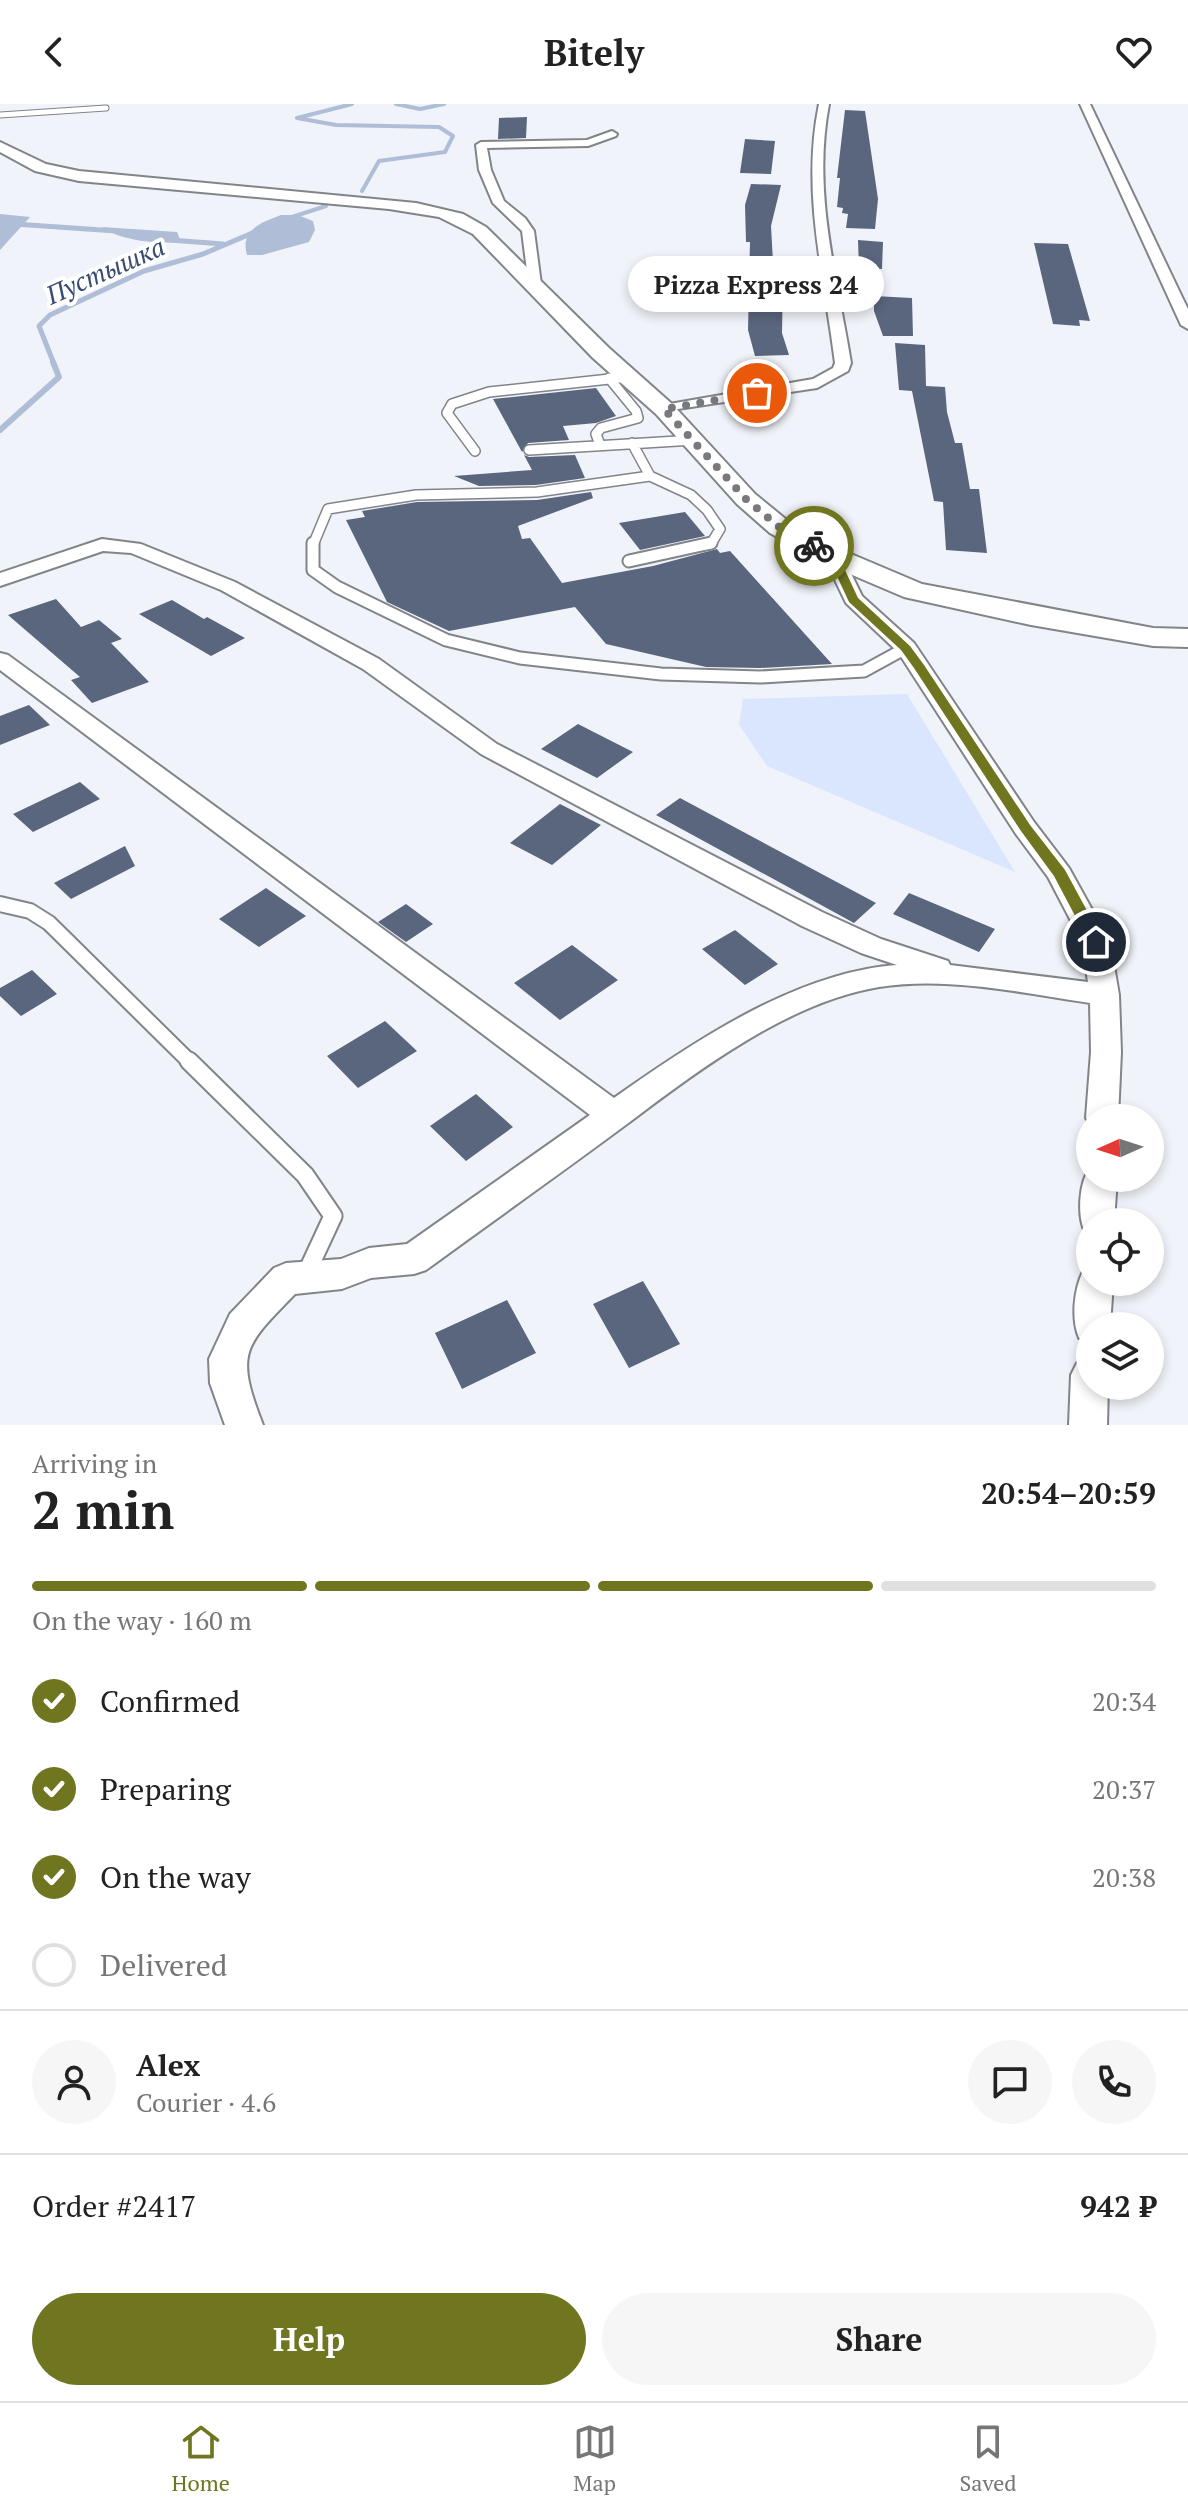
<!DOCTYPE html>
<meta charset="utf-8">
<style>
:root{--surface:#fff;--page:#f6f6f6;--text:#222;--muted:#767676;--line:#e0e0e0;--accent:#6f761f}
body{margin:0;font-family:"PT Serif",serif;background:var(--page);color:var(--text);height:100vh;display:flex;flex-direction:column;font-size:30px;white-space:nowrap}
*{box-sizing:border-box;margin:0}
p{font-size:26px;color:var(--muted)}
.icon{flex:none;width:44px;height:44px;fill:none;stroke:currentColor;stroke-width:2;stroke-linecap:round;stroke-linejoin:round}
.map{position:relative;height:1321px;overflow:hidden}
.details{display:flex;flex-direction:column;background:var(--surface);flex:1}
.details>*{flex:none}
.needle{width:52px;rotate:267deg}
.controls{position:absolute;left:1076px;top:1000px;display:grid;gap:16px}
.controls a{display:grid;place-items:center;width:88px;height:88px;border-radius:50%;background:var(--surface);box-shadow:0 4px 12px #0003;font-size:40px}
.pin{position:absolute;display:grid;place-items:center;width:68px;height:68px;color:#fff;margin:-34px;border:4px solid #fff;border-radius:50%;box-shadow:0 2px 8px #0007}
.courier{position:absolute;display:grid;place-items:center;width:80px;height:80px;margin:-40px;border:6px solid #6f761f;border-radius:50%;background:#fff;color:#222;box-shadow:0 2px 10px #0007}
.bubble{position:absolute;height:56px;border-radius:28px;background:var(--surface);box-shadow:0 4px 12px #0003;font-size:26px;font-weight:700;line-height:56px;text-align:center}
.overview em{font-style:normal;font-weight:700}
.overview div{display:flex;flex-direction:column-reverse}
.overview{display:flex;align-items:center;justify-content:space-between;height:136px;padding:0 32px}
h1{font-size:52px;font-weight:700;line-height:60px}
.bar{display:grid;grid-template-columns:repeat(4,1fr);gap:12px 8px;align-content:center;height:96px;padding:0 32px}
.bar i{height:10px;border-radius:6px;background:var(--line)}
.bar .active{background:var(--accent)}
.bar p{grid-column:span 4}
.line{display:flex;align-items:center;gap:20px;padding:0 32px;border-top:2px solid var(--line)}
.line div{flex:1}
.round{display:grid;place-items:center;flex:none;width:84px;height:84px;border-radius:42px;background:var(--page)}
ol{padding:0 32px;list-style:none}
li{display:flex;align-items:center;gap:24px;height:88px}
li p{margin-inline-start:auto}
li .icon{padding:8px;border-radius:50%;background:var(--accent);color:#fff;stroke-width:4}
li:last-child{color:var(--muted)}
li i{width:44px;height:44px;border:4px solid var(--line);border-radius:50%}
.cta{display:flex;gap:16px;margin-top:auto;padding:16px 32px}
.cta a{flex:1;height:92px;border-radius:48px;background:var(--accent);color:#fff;font-size:32px;font-weight:700;line-height:92px;text-align:center}
.cta a+a{background:var(--page);color:var(--text)}
header{display:flex;justify-content:space-between;align-items:center;height:104px;padding:0 32px;background:var(--surface);font-size:36px;font-weight:700}
.tabs{display:flex;justify-content:space-around;align-items:center;height:112px;border-top:2px solid var(--line);background:var(--surface);font-size:22px;color:var(--muted)}
.tabs a{display:grid;justify-items:center;gap:4px}
.tabs .active{color:var(--accent)}
.map>svg:first-child{display:block}
</style>
<header><svg class="icon" aria-label="back" viewBox="0 0 24 24"><path d="M15 5l-7 7 7 7"/></svg>Bitely<svg class="icon" aria-label="heart" viewBox="0 0 24 24"><path d="M12 20l-8-8c-3-5 5-10 8-4 3-6 11-1 8 4z"/></svg></header>
<div class="map">
<svg width="1188" height="1321" viewBox="0 0 1188 1321">
<rect width="100%" height="100%" fill="#f0f3f9"/>
<!-- green -->
<path fill="#d9e6fe" d="M907,590L1015,768L767,662L739,621L743,595Z"/>
<!-- water -->
<path fill="#afbdd7" d="M0,110L30,113L0,146Z
M281,111H298L313,117L315,126L309,138L262,151H247C240,126 260,119 281,111Z
M102,123L177,128L181,138C159,140 120,137 102,123Z"/>
<g fill="none" stroke-linecap="round" stroke-linejoin="round">
<!-- stream-far2 -->
<path stroke="#afbdd7" stroke-width="4" d="M352,0L297,14L336,21L439,23L453,32L445,48L379,57L362,87
M396,0L420,5L444,0
M289,114L326,102"/>
<!-- stream-far1 -->
<path stroke="#afbdd7" stroke-width="5" d="M0,119L116,127
M170,136L223,140
M54,260L39,222L50,211L144,167L203,150L257,127"/>
<!-- stream -->
<path stroke="#afbdd7" stroke-width="6" d="M0,326L59,273L53,258"/>
</g>
<!-- building -->
<path fill="#5a667e" d="M845,6L865,7L878,95L875,125L846,124L848,110L842,109L843,104L837,103L840,74H837Z
M527,13L526,34L498,35L499,14Z
M745,35L775,37L771,70L740,69Z
M751,80L781,81L771,122L774,176H783L782,229L789,251L755,252L748,226L750,138H746L745,101Z
M858,136L883,138L882,165L859,164Z
M1034,139L1068,140L1090,217L1079,216L1080,222L1053,220Z
M874,192L912,194L913,232H883L874,207Z
M895,239L925,241L926,282L945,283L947,308L955,339H962L970,385H979L987,449L946,446L943,398L934,397L912,287L899,286Z
M596,284L616,312L596,319L563,322L569,336L528,339L522,348L493,295Z
M524,351L529,353L575,351L585,374L536,381L479,382L454,372L532,366Z
M591,388L593,394L518,422L522,435L530,434L562,479L653,462L717,445L720,449L730,447L832,560L760,564L706,563L606,540L575,503L449,527L387,498L346,416L365,413L362,407L417,398L537,396Z
M685,408L705,432L640,446L619,419Z
M56,495L81,523L99,516L122,535L111,539L149,578L92,599L71,576L80,573L8,511Z
M172,496L204,515L207,513L245,534L211,552L139,510Z
M29,601L50,621L0,641V612Z
M578,620L633,648L597,674L541,645Z
M80,678L100,695L33,728L13,710Z
M680,694L876,799L854,819L656,711Z
M560,700L601,721L552,761L510,739Z
M125,742L135,762L71,795L54,779Z
M266,784L306,812L259,843L219,815Z
M909,789L995,825L979,848L893,810Z
M406,800L433,820L406,838L378,818Z
M735,826L778,860L745,881L702,845Z
M572,841L618,876L560,916L514,879Z
M32,866L57,890L21,912L0,892V884Z
M385,917L417,947L358,984L327,952Z
M476,990L513,1023L466,1057L430,1022Z
M643,1177L680,1240L629,1264L593,1200Z
M507,1196L536,1249L462,1285L435,1229Z"/>
<g fill="none" stroke-linecap="round" stroke-linejoin="round">
<!-- service-far4 casing -->
<g stroke="#818489" stroke-width="7">
<path id="service-far4" d="M0,11L106,4"/>
</g>
<!-- service-far3 casing -->
<g stroke="#818489" stroke-width="12">
<path id="service-far3" d="M632,339L650,372L691,391L707,406L720,425L711,440L705,441
M600,341L596,330L601,324L638,314L636,307L609,274
M529,346L694,336
M475,347L447,309L452,300L489,288L628,273
M313,441L328,405L416,391L537,388L650,372"/>
</g>
<!-- service-far2 casing -->
<g stroke="#818489" stroke-width="15">
<path id="service-far2" d="M313,439V466L337,483L446,536L520,554L661,570L760,573L864,567L906,544
M629,457L711,439"/>
</g>
<!-- service-far1 casing -->
<g stroke="#818489" stroke-width="18">
<path id="service-far1" d="M0,800L30,807L49,819L191,959"/>
</g>
<!-- service casing -->
<g stroke="#818489" stroke-width="21">
<path id="service" d="M189,957L305,1071L333,1112L306,1170"/>
</g>
<!-- minor casing -->
<g stroke="#818489" stroke-width="4">
<path id="minor" d="M819,0H829C812,89 837,172 851,259L848,267L817,284L658,308V302L813,275L833,264L835,259C824,171 801,88 819,0Z
M1080,0H1090L1182,193L1188,205V225L1181,221Z
M612,27L617,30L616,32L588,42L487,44L491,66L504,97L525,114L534,127L541,180L529,183L522,127L493,99L479,66L476,41L481,38L587,36Z
M102,435L141,440L235,478L379,555L497,640L822,808L881,835L948,857L950,861L1088,878L1082,838L1048,773L1016,730L898,548L846,499L824,453L827,449H841L862,492L914,539L1034,718L1069,764L1110,838L1119,891L1121,948L1118,1014H1090V1021L1086,1014L1091,948L1090,899C1022,889 948,872 879,883C788,898 699,966 627,1020C561,1069 493,1117 426,1166L414,1170L371,1174L342,1185L295,1190C243,1243 235,1249 263,1321H225L210,1279L209,1255L230,1210L274,1164L286,1159L341,1155L369,1144L407,1140L590,1011L0,566V549L8,551L614,994C693,938 797,868 897,861L861,849L802,822L481,650L363,565L221,486L131,449L103,447L0,482V469Z
M1090,1064V1074H1117L1114,1118H1090V1130L1085,1128C1077,1112 1079,1078 1090,1064Z
M1090,1164V1178H1113L1110,1222H1090V1238L1079,1234C1071,1215 1074,1186 1083,1167Z
M1090,1254V1282H1108L1107,1321H1069L1071,1271L1077,1259Z"/>
</g>
<!-- secondary casing -->
<g stroke="#818489" stroke-width="4">
<path id="secondary" d="M0,38L46,60L79,67L416,99L463,110L486,123L609,244L672,300L755,390L788,417L844,447L922,480L1153,524L1188,525V543L1153,542L1031,521L904,493L824,459L770,429L737,400L656,310L593,254L473,130L439,113L389,105L79,77L35,67L0,48Z"/>
</g>
<!-- service-far4 -->
<use href="#service-far4" stroke="#fff" stroke-width="5"/>
<!-- service-far3 -->
<use href="#service-far3" stroke="#fff" stroke-width="9"/>
<!-- service-far2 -->
<use href="#service-far2" stroke="#fff" stroke-width="11"/>
<!-- service-far1 -->
<use href="#service-far1" stroke="#fff" stroke-width="14"/>
<!-- service -->
<use href="#service" stroke="#fff" stroke-width="17"/>
<!-- minor -->
<use href="#minor" fill="#fff" fill-rule="evenodd"/>
<!-- secondary -->
<use href="#secondary" fill="#fff" fill-rule="evenodd"/>
</g>
<!-- route -->
<path fill="#6f761f" d="M814,439L838,451L858,494L910,542L924,561L1030,721L1065,766L1104,838L1101,842H1091L1054,772L1021,727L914,564L901,546L849,498L829,455L809,442Z"/>
<g fill="none" stroke-linecap="round" stroke-linejoin="round">
<!-- done -->
<path stroke="#77797c" stroke-width="8" stroke-dasharray="0 14.4" d="M757,289L664,305L746,395L779,423L814,442"/>
</g>
<g text-anchor="middle" dominant-baseline="central" stroke-width="8" stroke-linejoin="round" paint-order="stroke">
<!-- far-water labels -->
<g font-size="26" font-style="italic" fill="#384c73" stroke="#fff">
<text transform="translate(105 166) rotate(-24)">Пустышка</text>
</g>
</g>
</svg>
<div class="controls">
<a><svg class="needle" viewBox="-14 -14 28 28"><path d="M0-13l5 13h-10z" fill="#e53935"/><path d="M0 13l5-13h-10z" fill="#767676"/></svg></a>
<a><svg class="icon" aria-label="locate" viewBox="0 0 24 24"><circle cx="12" cy="12" r="6"/><path d="M12 2v4M12 18v4M2 12h4M18 12h4"/></svg></a>
<a><svg class="icon" aria-label="layers" viewBox="0 0 24 24"><path d="M12 4l9 5-9 5-9-5zM3 14l9 5 9-5"/></svg></a>
</div>
<div class="pin" style="left:757px;top:289px;background:#ea580c"><svg class="icon" aria-label="bag" viewBox="0 0 24 24"><path d="M5 8h14l-1 12H6zM9 8a3 3 0 0 1 6 0"/></svg></div>
<div class="pin" style="left:1096px;top:838px;background:#1f2937"><svg class="icon" aria-label="home" viewBox="0 0 24 24"><path d="M3 11l9-7 9 7M6 9v11h12V9"/></svg></div>
<div class="courier" style="left:814px;top:442px"><svg class="icon" aria-label="bike" viewBox="0 0 24 24"><circle cx="6" cy="16" r="4"/><circle cx="18" cy="16" r="4"/><path d="M6 16l4-8h5l3 8M10 8l3 8H6M13 5h3"/></svg></div>
<div class="bubble" style="left:628px;top:152px;width:256px">Pizza Express 24</div>
</div>
<section class="details">
<div class="overview"><div><h1>2 min</h1><p>Arriving in</p></div><em>20:54–20:59</em></div>
<div class="bar"><i class="active"></i><i class="active"></i><i class="active"></i><i></i><p>On the way · 160 m</p></div>
<ol>
<li><svg class="icon" aria-label="check" viewBox="0 0 24 24"><path d="M5 12l5 5 9-10"/></svg>Confirmed<p>20:34</p></li>
<li><svg class="icon" aria-label="check" viewBox="0 0 24 24"><path d="M5 12l5 5 9-10"/></svg>Preparing<p>20:37</p></li>
<li><svg class="icon" aria-label="check" viewBox="0 0 24 24"><path d="M5 12l5 5 9-10"/></svg>On the way<p>20:38</p></li>
<li><i></i>Delivered</li>
</ol>
<div class="line" style="height:144px"><a class="round"><svg class="icon" aria-label="person" viewBox="0 0 24 24"><circle cx="12" cy="8" r="4"/><path d="M4 21q1-7 8-7t8 7"/></svg></a><div><b>Alex</b><p>Courier · 4.6</p></div><a class="round"><svg class="icon" aria-label="chat" viewBox="0 0 24 24"><path d="M4 5h16v11H9l-5 4z"/></svg></a><a class="round"><svg class="icon" aria-label="phone" viewBox="0 0 24 24"><path d="M5 4h4l2 5-3 2q2 4 5 5l2-3 5 2v4C11 20 4 13 5 4z"/></svg></a></div>
<div class="line" style="height:104px"><div>Order #2417</div><b>942 ₽</b></div>
<div class="cta"><a>Help</a><a>Share</a></div>
</section>
<nav class="tabs">
<a class="active"><svg class="icon" aria-label="home" viewBox="0 0 24 24"><path d="M3 11l9-7 9 7M6 9v11h12V9"/></svg>Home</a>
<a><svg class="icon" aria-label="map" viewBox="0 0 24 24"><path d="M3 6l6-2 6 2 6-2v14l-6 2-6-2-6 2zM9 4v14M15 6v14"/></svg>Map</a>
<a><svg class="icon" aria-label="saved" viewBox="0 0 24 24"><path d="M7 4h10v16l-5-4-5 4z"/></svg>Saved</a>
</nav>
